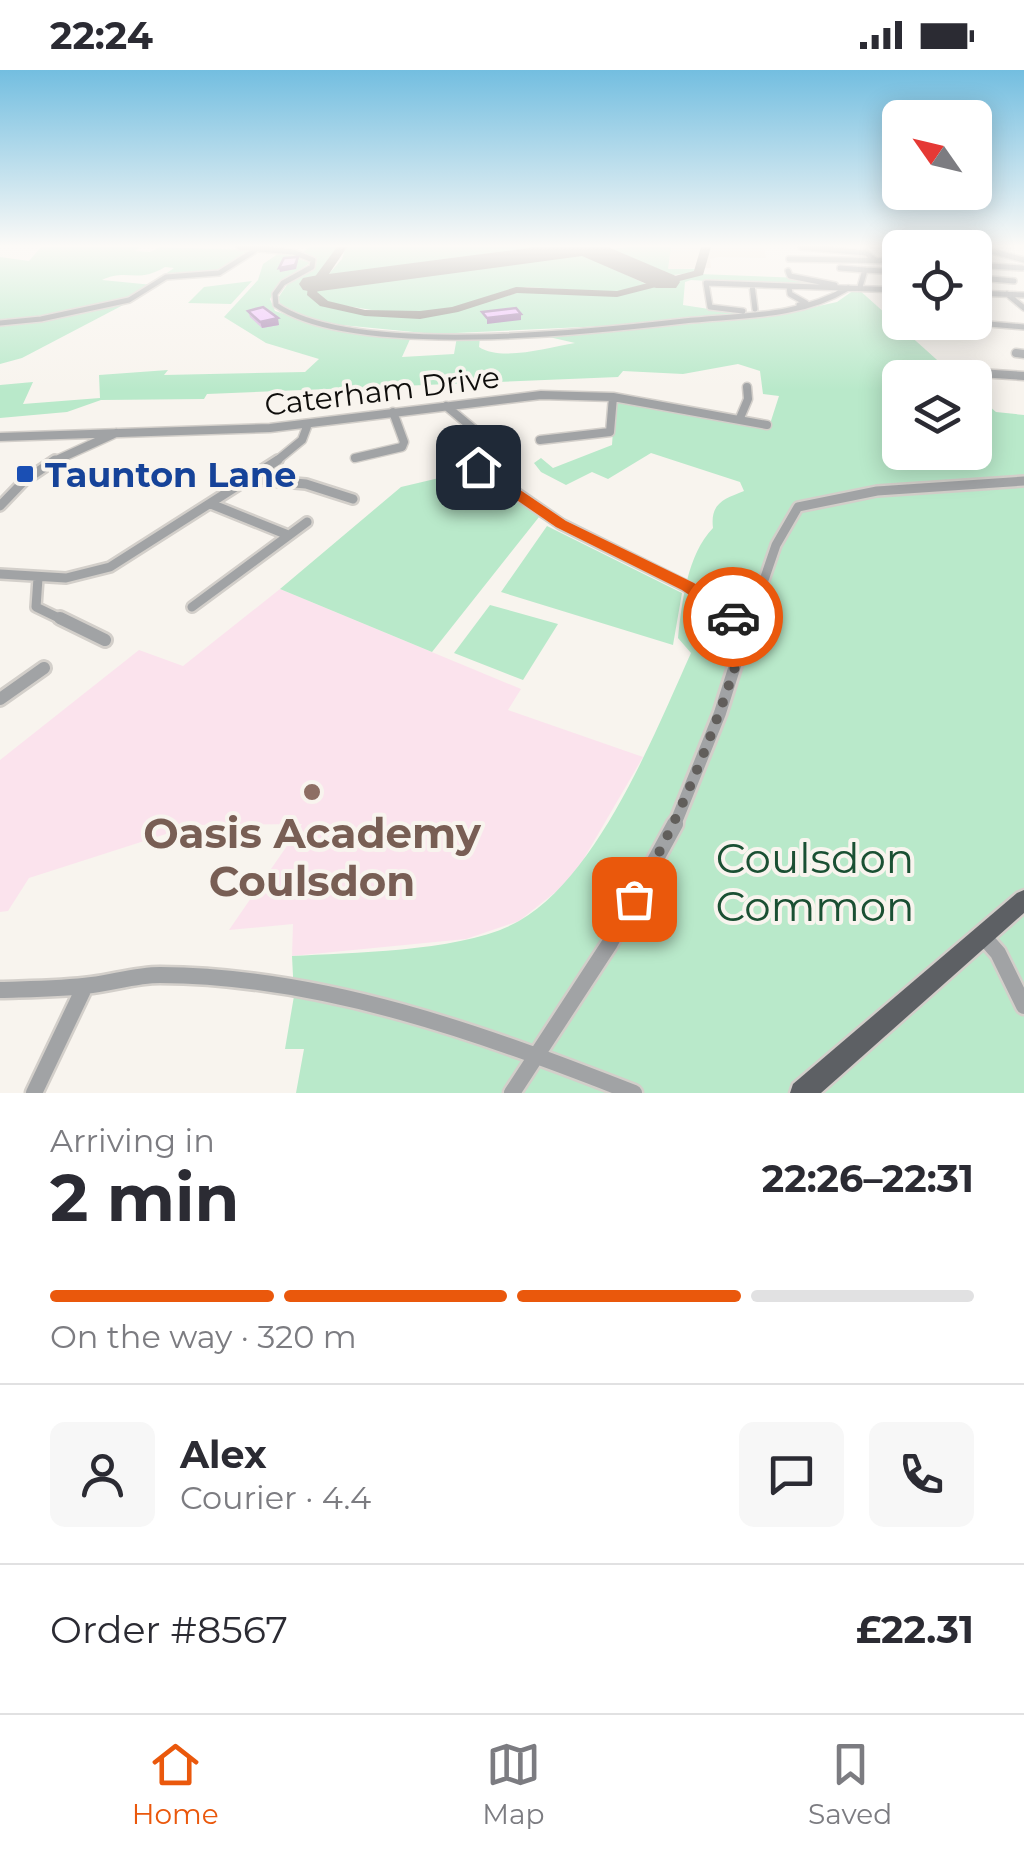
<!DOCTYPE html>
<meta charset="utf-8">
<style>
:root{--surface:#fff;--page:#f7f7f7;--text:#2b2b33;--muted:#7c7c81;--line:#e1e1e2;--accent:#ea580c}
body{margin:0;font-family:Montserrat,sans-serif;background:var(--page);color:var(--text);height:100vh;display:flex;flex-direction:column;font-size:38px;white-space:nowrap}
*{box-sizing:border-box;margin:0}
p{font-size:32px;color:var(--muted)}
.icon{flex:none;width:55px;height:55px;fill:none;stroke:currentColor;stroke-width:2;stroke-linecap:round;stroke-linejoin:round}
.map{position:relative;height:1023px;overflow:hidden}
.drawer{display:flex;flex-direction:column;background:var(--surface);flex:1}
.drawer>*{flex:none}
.needle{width:65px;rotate:304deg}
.controls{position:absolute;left:882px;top:30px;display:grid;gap:20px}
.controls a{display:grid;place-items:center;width:110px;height:110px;border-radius:15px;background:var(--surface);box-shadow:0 5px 25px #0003;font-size:50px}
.pin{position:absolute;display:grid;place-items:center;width:85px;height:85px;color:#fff;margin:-42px;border-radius:20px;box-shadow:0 5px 15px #0006}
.courier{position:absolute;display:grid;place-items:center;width:100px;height:100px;margin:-50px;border:8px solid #ea580c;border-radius:50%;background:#fff;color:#222;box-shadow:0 2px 12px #0007}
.headline em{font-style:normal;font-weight:700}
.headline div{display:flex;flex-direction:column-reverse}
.headline{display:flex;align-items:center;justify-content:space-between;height:170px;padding:0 50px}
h1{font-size:65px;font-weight:700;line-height:75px}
.bar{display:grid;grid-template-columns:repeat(4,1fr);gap:15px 10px;align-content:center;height:120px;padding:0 50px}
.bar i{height:12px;border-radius:8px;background:var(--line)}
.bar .active{background:var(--accent)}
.bar p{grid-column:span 4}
.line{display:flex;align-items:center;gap:25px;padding:0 50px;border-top:2px solid var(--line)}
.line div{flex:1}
.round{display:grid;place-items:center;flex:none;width:105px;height:105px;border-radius:15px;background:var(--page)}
.status{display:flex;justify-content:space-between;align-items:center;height:70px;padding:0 50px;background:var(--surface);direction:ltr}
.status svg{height:28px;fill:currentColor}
.tabs{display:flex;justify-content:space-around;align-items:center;height:140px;border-top:2px solid var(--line);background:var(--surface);font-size:28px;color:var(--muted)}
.tabs a{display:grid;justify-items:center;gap:5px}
.tabs .active{color:var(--accent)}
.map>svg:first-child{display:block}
</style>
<div class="status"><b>22:24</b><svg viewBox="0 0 49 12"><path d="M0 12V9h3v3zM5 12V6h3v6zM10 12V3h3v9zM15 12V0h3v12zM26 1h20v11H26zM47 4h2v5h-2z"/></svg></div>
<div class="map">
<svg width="1024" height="1023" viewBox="0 0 1024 1023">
<rect width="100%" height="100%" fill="#f8f4ee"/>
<!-- built -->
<path fill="#f2e8dd" d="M671,177H764L766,188L719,187L710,189L711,198L668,199Z"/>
<!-- education -->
<path fill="#fbe3ed" d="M280,519L521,619L508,640L643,687L572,809L519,851L466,869L292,886L293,854L229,860L302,754L194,755L29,808L8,841L0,842V690L139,580L183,596Z"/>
<!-- green -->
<path fill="#b9e9ca" d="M41,177H140L135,181L150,182L160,177L256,180C243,184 232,196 221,199C204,204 183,203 164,205L174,198L165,197C137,214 127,198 102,210L153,215C109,241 51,247 0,253V187L29,191Z
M310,177H339L336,189L308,217L313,229L364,244L403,247L456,241L527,220L618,224L700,204L804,208L821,211L826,218L691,210L685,212L683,235L741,244L626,255L434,264L321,253L281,235L278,228L289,212L316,196V189L302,183Z
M346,177H561L328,205L342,189Z
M627,177H671L668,199H697V202L666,206L603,180Z
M281,182L310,193L280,212L270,229L275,241L335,260L411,267L402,287L454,284L457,267H480L479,277C502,292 549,277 575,273L536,264L796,241L837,232L857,218L956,307L900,308V382H975V324L996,342L1024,345V1023H296L304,979H285L294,926L292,886C354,882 465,882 519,851C598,806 654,665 691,583L678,568C682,532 687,485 713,458C710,433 724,429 744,421L740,412L651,383L608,409L592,402L566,415L541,402L534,393L541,388L553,398L612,375L615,332L769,357L779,326L763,324L760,301L738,294L683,304L623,301L618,307L207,324L204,329L101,330L67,342L0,348V315L33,312L23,334L100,328L99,305L168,300L164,305L305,302L319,289L266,273L224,247L258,210L263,194Z
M579,183L646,214L616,222L526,217L456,238L403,245L328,233L314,221Z
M252,211L231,234L188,233L204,217Z
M127,233L22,288L0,294V254Z
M473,400L539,447L432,582L280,519L401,417Z
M547,456L682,523L673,575L501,522Z
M490,535L558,554L523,610L454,583Z"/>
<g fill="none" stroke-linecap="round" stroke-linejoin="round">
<!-- taxiway -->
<path fill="#94918c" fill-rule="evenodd" d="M337,177H347L317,222L328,231L365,240L420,241L452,237L516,217L617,221L694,201L701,177H711L703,205L617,227L517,223L458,242L420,249L365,246L320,236L307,225L308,216Z"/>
<!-- runway -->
<path fill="#94918c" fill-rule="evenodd" d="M536,177H608L676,206L680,212L676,218H656L582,186L313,222L303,220L299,214L303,208L313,206Z"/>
<!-- minor-far4 casing -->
<g stroke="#d3cfca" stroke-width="8">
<path id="minor-far4" d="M239,177L293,182L313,190L312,197L283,213L275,224L276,235C353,288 590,262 684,251C740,245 799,248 848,218
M801,177L866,183L875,190
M977,177L1024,190
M789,189L900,191
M975,195L1022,198
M840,198L865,200
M788,201L790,206L835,215
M980,214L991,209L1014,211
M752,215L755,239
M789,217L790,224L806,233L799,235
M860,217L865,200L900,202
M975,223L1024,225
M1007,224L1024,238
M891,230L900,229
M743,241L710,237L706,213L900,220
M965,252L1024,257
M0,253L41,249L129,230L166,207L219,203L254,181"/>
</g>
<!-- minor-far3 casing -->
<g stroke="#d3cfca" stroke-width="11">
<path id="minor-far3" d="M1016,283L1024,284
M948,301L1024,306
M446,336L475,360L478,393
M740,348L748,329L747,317
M0,367L270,358L541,325L613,327L767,355
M540,370L610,362L613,327
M355,388L402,377L404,372L393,342
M50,393L116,363
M274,393L302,370L308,354"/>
</g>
<!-- minor-far2 casing -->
<g stroke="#d3cfca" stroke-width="14">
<path id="minor-far2" d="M479,390L478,397L561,454L708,527L737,551
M248,409L306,414L353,429
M211,434L288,465
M0,436L24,411L55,390
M0,504L66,508L110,497L278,390
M38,508L36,537L65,551
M192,537L307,452
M750,551L776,475L798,437L877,421L1024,411"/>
</g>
<!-- minor-far1 casing -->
<g stroke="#d3cfca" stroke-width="18">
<path id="minor-far1" d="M60,548L105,570
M734,548L747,559
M0,629L44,598
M674,757L720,643L750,548"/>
</g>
<!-- minor casing -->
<g stroke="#d3cfca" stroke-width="21">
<path id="minor" d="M983,866L998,883L1024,936
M0,920C30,919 62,919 92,915C115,912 137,905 160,905C325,906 483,964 634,1023
M34,1023L85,916
M512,1023L610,873L675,754"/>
</g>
<!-- major casing -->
<g stroke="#d3cfca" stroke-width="5">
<path id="major" d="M1024,820V843L821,1023H790L793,1014L1017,823Z"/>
</g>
<!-- minor-far4 -->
<use href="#minor-far4" stroke="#a1a3a5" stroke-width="5"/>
<!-- minor-far3 -->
<use href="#minor-far3" stroke="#a1a3a5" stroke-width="8"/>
<!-- minor-far2 -->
<use href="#minor-far2" stroke="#a1a3a5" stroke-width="9"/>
<!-- minor-far1 -->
<use href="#minor-far1" stroke="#a1a3a5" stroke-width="12"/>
<!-- minor -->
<use href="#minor" stroke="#a1a3a5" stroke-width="16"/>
<!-- major -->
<use href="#major" fill="#5d6064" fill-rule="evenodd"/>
</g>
<!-- wall -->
<path fill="#cea6da" d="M248,241L279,255L262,258L250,247Z"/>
<!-- shaded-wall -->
<path fill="#a787b2" d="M298,187V191L296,199L280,202L279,198Z
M521,244V250L487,254V248Z
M278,248L279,255L262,258L260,252Z"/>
<!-- building -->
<path fill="#efc1fe" stroke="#a787b2" stroke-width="2.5" d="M298,187L295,195L279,198L284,188Z
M263,237L278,248L260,252L248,241Z
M516,238L521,244L487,248L482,242Z"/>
<!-- sky -->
<linearGradient id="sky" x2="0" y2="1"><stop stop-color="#73bee0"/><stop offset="0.55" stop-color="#fcfaf7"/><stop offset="1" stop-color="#fcfaf7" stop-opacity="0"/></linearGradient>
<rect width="1024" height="320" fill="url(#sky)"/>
<!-- route -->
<path fill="#ea580c" d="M473,394H482L566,451L694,513L741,547L733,553L727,551L682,520L556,457L473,400Z"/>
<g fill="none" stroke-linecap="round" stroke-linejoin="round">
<!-- done -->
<path stroke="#615e5b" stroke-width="10" stroke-dasharray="0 18" d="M634,829C683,743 718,654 747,559L733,547"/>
</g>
<!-- markers -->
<rect fill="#1a4fb4" stroke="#f8f4ee" stroke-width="4" x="15" y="394" width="20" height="20" rx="5"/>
<circle fill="#8d6e63" stroke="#f8f4ee" stroke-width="4" cx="312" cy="722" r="10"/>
<g text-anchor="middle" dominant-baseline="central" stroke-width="8" stroke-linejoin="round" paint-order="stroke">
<!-- far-street labels -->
<g font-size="30" fill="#0f0e0c" stroke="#f8f4ee">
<text transform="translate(382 321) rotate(-7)">Caterham Drive</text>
</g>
<!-- transit labels -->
<g font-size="35" font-weight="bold" fill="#164399" stroke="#f8f4ee" text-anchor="start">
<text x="45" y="404">Taunton Lane</text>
</g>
<!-- near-education labels -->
<g font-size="42" font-weight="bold" fill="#785e54" stroke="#f8f4ee">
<text x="312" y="763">Oasis Academy<tspan x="312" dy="48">Coulsdon</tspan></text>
</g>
<!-- near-park labels -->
<g font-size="42" fill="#1a5033" stroke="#f8f4ee">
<text x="815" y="788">Coulsdon<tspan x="815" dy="48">Common</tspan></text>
</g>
</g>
</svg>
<div class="controls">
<a><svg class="needle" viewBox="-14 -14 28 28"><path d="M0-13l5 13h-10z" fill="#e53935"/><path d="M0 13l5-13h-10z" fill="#7c7c81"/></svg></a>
<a><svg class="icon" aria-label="locate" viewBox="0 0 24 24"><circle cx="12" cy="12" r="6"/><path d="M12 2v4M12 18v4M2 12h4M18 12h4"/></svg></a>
<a><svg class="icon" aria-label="layers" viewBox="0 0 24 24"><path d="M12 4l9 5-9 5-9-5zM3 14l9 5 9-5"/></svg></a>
</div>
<div class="pin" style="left:634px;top:829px;background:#ea580c"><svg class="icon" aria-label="bag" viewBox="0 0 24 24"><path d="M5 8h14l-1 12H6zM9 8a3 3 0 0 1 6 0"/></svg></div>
<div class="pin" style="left:478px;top:397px;background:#1f2937"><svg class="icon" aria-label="home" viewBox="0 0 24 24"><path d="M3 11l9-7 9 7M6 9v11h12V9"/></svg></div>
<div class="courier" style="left:733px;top:547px"><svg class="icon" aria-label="car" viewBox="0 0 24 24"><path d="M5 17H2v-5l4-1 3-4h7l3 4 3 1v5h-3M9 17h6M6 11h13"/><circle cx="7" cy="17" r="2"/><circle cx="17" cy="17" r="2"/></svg></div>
</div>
<section class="drawer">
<div class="headline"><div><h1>2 min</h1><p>Arriving in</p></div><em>22:26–22:31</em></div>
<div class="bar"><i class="active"></i><i class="active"></i><i class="active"></i><i></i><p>On the way · 320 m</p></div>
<div class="line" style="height:180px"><a class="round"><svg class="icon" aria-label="person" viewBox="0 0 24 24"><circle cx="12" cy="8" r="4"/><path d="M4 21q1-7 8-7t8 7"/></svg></a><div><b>Alex</b><p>Courier · 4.4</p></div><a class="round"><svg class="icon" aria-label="chat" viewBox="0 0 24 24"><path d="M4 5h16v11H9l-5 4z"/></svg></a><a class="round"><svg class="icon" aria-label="phone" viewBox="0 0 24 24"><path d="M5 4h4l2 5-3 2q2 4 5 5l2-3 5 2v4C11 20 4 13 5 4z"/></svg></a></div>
<div class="line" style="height:130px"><div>Order #8567</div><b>£22.31</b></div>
</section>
<nav class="tabs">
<a class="active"><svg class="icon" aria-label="home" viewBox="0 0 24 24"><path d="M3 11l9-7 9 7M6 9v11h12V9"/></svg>Home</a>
<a><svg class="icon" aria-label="map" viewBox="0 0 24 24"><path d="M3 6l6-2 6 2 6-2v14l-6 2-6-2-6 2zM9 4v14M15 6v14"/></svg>Map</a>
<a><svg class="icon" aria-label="saved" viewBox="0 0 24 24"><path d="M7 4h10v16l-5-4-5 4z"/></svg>Saved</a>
</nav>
